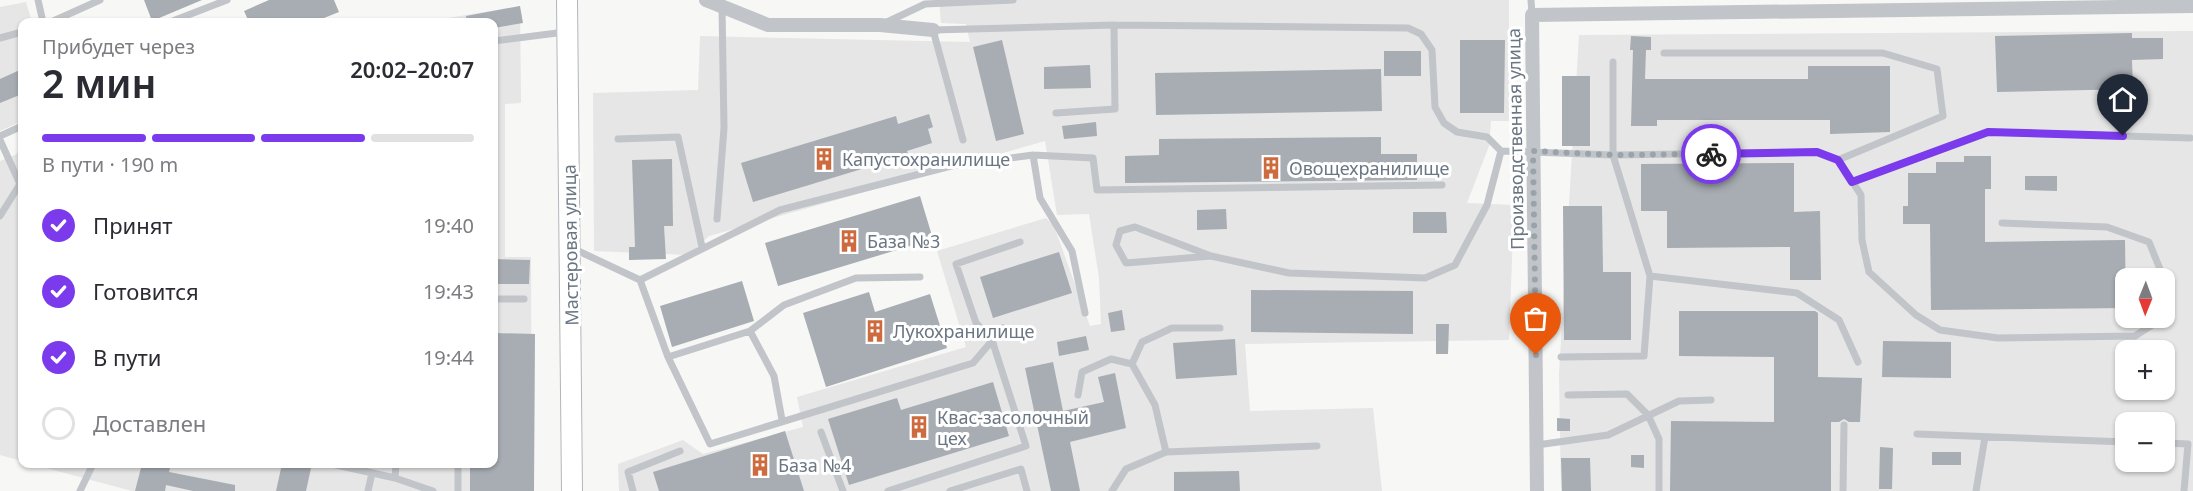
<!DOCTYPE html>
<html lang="ru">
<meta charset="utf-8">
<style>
:root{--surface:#fff;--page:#f2f2f3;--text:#2b2b33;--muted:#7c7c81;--line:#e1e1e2;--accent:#7c3aed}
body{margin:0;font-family:"Noto Sans",sans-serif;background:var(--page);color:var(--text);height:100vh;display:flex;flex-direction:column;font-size:22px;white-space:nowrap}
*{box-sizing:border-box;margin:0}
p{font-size:20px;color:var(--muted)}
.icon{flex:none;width:33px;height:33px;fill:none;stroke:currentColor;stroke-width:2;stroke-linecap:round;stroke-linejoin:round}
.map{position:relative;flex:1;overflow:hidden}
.panel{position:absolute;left:18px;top:18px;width:480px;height:450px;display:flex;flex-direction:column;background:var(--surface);border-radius:12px;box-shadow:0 2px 4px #0004}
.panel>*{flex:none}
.needle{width:39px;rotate:181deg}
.fabs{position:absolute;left:2115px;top:268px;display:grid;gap:12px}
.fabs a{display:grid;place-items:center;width:60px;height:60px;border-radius:12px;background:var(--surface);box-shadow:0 2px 4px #0004;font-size:30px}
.pin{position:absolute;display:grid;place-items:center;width:51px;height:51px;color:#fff;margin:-62px -26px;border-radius:50% 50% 50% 0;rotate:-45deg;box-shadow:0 0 6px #0007}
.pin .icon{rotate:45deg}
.courier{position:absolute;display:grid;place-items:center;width:60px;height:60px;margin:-30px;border:4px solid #7c3aed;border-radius:50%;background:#fff;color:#222;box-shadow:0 2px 8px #0007}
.summary em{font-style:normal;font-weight:600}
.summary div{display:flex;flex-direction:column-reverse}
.summary{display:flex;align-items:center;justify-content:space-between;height:102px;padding:0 24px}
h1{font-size:39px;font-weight:600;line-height:45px}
.bar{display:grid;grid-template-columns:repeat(4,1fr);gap:9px 6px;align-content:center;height:72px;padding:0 24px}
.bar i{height:8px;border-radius:4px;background:var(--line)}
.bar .selected{background:var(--accent)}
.bar p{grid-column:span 4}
ol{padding:0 24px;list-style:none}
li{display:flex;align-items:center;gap:18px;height:66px}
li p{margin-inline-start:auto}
li .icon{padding:6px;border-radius:50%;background:var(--accent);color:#fff;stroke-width:4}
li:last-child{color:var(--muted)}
li i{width:33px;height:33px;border:3px solid var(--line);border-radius:50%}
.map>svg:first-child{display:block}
</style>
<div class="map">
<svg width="2193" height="491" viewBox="0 0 2193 491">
<rect width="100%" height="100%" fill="#f7f7f5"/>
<!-- built -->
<path fill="#e5e6e5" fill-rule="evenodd" d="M939,0H1509V121H1491L1489,146L1467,203L1514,205L1509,340L1245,344L1250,411L1373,408L1382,491H619L618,464L683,440L703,454L803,427L797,397L966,347L937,251L1046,218L1054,226L1090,326L1101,324L1099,278L1089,214L1057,215L1045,141L709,236L689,255L594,251L593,93L698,90L700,36L970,42L966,24L941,23Z
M26,2L32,22H22V121L0,131V7Z
M520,6L521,103L505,104V257H531L532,491H132L31,464H494V22H424Z
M2193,31V491H1561L1559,374L1579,35ZM2126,279H2164V318H2126ZM2126,351H2164V390H2126ZM2126,423H2164V462H2126Z
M22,148V461L0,455V161L15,155Z"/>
<!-- building -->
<path fill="#a7adb3" d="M144,0H202L152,21Z
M269,0H334L339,12L314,22H249L244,11Z
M520,6L523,23L494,28V22H467L466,16Z
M2132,33V38H2163V59L2132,60L2133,89L1997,92L1995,36Z
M1631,36L1651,37V50H1646L1645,79H1808V66H1890V132L1830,134V120H1657V126H1631L1633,50H1630Z
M1002,40L1024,134L996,141L973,47Z
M1460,40H1505L1504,113H1460Z
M1384,51H1421V76H1384Z
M1090,65L1091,88L1044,89V67Z
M22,69V94L0,103V79Z
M1381,69L1382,111L1156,115L1155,73Z
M1562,76H1590V146H1562Z
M929,114L933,127L928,129L932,143L907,151L908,155L753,202L741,163L896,116L898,124Z
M1096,122L1097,136L1064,139L1062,126Z
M1381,137V154H1417V180L1125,183V156L1159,155V139Z
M1964,156H1991V189H1985V242L2125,240L2126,308L1931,310L1930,224H1903V206H1908V173H1936V162H1964Z
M672,159L673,226H664L666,259L629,260V247H635L632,160Z
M1794,163V212L1820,211L1821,280H1790V247L1667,248V211H1641V164Z
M2025,176H2057V191L2025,190Z
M920,196L933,239L778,286L765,243Z
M1563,206H1602L1603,272H1631V340H1564Z
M1226,209L1227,229L1197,230V210Z
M1413,212H1446L1447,233H1413Z
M1059,252L1072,293L993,318L980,277Z
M494,259L530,260L529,284H494Z
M742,281L754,321L672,347L660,306Z
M1251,290L1413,291V334L1251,332Z
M869,292L875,312L930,294L947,348L826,387L803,313Z
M1122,310L1125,330L1111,332L1108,313Z
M1679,311H1815L1818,313V377L1862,378L1860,422H1849L1844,419L1839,422H1831V491H1670L1671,421L1774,422V357L1679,356Z
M1436,324H1449L1448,354H1436Z
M494,333L535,334L534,491H470V464H494Z
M1086,336L1089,350L1059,356L1057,342Z
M1235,339L1237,375L1176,379L1173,343Z
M1883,341L1951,342V378L1882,377Z
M1053,362L1063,411L1104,402L1098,377L1115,373L1126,428L1070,442L1080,491H1051L1025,368Z
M993,382L1009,436L849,485L828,419L897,398L901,410Z
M1557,418L1570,419V431H1557Z
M785,431L804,491H659L653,472Z
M1880,447L1893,448L1892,489H1879Z
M1932,452H1961V465H1932Z
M1631,455H1644V468L1631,467Z
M1561,458H1590L1591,491H1562Z
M142,464H171L169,472L235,485V491H193L166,485L165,491H135Z
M282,464L311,468L306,491H276Z
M1239,471L1240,491H1174V472Z"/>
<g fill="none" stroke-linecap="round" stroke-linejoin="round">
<!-- secondary casing -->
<g stroke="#b2b6ba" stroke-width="22">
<path id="secondary" d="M567,0L572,491"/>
</g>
<!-- lane -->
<path stroke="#c1c4c8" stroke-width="7" d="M38,0L43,22
M1531,0L1532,15
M51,22L100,0
M170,22L227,0
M885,23L925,4L1013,0
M0,38L22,32
M494,41L565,32
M1664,53H1883L1937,69L1943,116L1838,160
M1056,113L1115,109L1114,25
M0,136L22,126
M618,139L678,137L702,247
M0,140L20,184L0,216
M963,140L933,30L1114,25L1408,28L1421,34L1432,50L1435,107L1444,123L1457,132L1487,137L1501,151L1487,205L1455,265L1425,278L1289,273L1211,256L1126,263L1116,245L1120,231L1135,227L1211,256
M1501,151L1613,155L1817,152L1838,160L1861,195L1862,240L1869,272L1916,315L1940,330L1998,338L2135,336L2152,325L2156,318
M1033,155L1040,198L1072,251L1085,313
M1852,182L1988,132L2190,138
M717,219L724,128L722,8
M2002,223L2107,227L2149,242L2164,279
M572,248L640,280L668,357L750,331L784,305L856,278L920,277
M1650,276L1797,293L1839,320L1858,362
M640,280L780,210L951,166L1033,155L1093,158L1097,190L1442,185
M494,299H524
M750,331L774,376L782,420
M668,357L710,444L973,363L1003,328
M1561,357L1644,356L1650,276L1613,155V62
M1132,364L1142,342L1172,328H1220
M1078,395L1082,372L1111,359L1132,364L1155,405L1166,452
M1568,395L1627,394L1648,415L1659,439V491
M821,432L843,491
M1917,434L2126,442
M2164,443L2188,444L2184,491
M1537,445L1608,435L1679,401L1711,400
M332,464L395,478L433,491
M395,478L396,464
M80,491L93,464
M368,491L372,473
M458,491V464
M633,491L628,472L680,451
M888,491L1026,446L992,340L976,323L956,264L1020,242
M950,491L1021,469L1027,491
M1112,491L1126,469L1166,452L1317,446
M1843,491L1844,425
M1976,491L1985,437"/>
<!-- street -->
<path stroke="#c1c4c8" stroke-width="14" d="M706,0L768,25H880L933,30
M1537,491L1532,15L2193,6"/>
<!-- secondary -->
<use href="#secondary" stroke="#fff" stroke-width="20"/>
</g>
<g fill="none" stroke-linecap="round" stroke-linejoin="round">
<!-- done -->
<path stroke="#9ba3aa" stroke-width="6" stroke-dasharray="0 10.8" d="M1536,355L1533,151L1613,155L1711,154"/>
<!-- route -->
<path stroke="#7c3aed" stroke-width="8" d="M1711,154L1817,152L1838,160L1852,182L1988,132L2123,136"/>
</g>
<!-- icons -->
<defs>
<g id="building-bare" transform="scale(1.8)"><path d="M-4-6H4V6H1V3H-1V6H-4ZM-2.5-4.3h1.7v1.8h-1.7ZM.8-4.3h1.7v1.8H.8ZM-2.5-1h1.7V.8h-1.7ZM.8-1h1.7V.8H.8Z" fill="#ce6b3e" stroke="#fff" stroke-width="2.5" paint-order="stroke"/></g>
</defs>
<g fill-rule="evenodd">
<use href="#building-bare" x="824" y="159"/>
<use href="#building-bare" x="1271" y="168"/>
<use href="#building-bare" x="849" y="241"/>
<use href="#building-bare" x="875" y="331"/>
<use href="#building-bare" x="919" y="427"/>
<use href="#building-bare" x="760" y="465"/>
</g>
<g text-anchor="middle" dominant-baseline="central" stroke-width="6" stroke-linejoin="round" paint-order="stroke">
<!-- street labels -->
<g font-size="18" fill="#6a7682" stroke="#fff">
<text transform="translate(1515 139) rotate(-91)">Производственная улица</text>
<text transform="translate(570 245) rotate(-91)">Мастеровая улица</text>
</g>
<!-- poi labels -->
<g font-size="18" fill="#6a7682" stroke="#fff" text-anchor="start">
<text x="842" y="159">Капустохранилище</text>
<text x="1289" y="168">Овощехранилище</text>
<text x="867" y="241">База №3</text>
<text x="893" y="331">Лукохранилище</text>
<text x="937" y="417">Квас-засолочный<tspan x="937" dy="21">цех</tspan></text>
<text x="778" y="465">База №4</text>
</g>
</g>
</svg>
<div class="fabs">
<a><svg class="needle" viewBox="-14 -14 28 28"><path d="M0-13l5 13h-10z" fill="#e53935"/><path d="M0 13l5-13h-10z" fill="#7c7c81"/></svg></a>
<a>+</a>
<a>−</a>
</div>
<div class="pin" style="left:1536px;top:355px;background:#ea580c"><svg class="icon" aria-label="bag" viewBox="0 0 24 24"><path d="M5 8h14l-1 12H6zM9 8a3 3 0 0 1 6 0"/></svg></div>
<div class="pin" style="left:2123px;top:136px;background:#1f2937"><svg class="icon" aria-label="home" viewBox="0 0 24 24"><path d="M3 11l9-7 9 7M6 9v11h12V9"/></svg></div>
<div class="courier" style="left:1711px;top:154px"><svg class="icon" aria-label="bike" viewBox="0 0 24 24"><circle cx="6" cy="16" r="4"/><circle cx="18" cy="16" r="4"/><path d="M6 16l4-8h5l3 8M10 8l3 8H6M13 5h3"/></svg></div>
<section class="panel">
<div class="summary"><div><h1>2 мин</h1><p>Прибудет через</p></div><em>20:02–20:07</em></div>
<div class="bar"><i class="selected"></i><i class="selected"></i><i class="selected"></i><i></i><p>В пути · 190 m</p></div>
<ol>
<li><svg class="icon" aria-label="check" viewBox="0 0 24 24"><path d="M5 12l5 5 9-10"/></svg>Принят<p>19:40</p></li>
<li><svg class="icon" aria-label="check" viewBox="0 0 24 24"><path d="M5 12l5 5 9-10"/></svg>Готовится<p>19:43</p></li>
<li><svg class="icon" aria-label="check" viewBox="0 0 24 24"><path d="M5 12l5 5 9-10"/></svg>В пути<p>19:44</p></li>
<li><i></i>Доставлен</li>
</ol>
</section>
</div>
